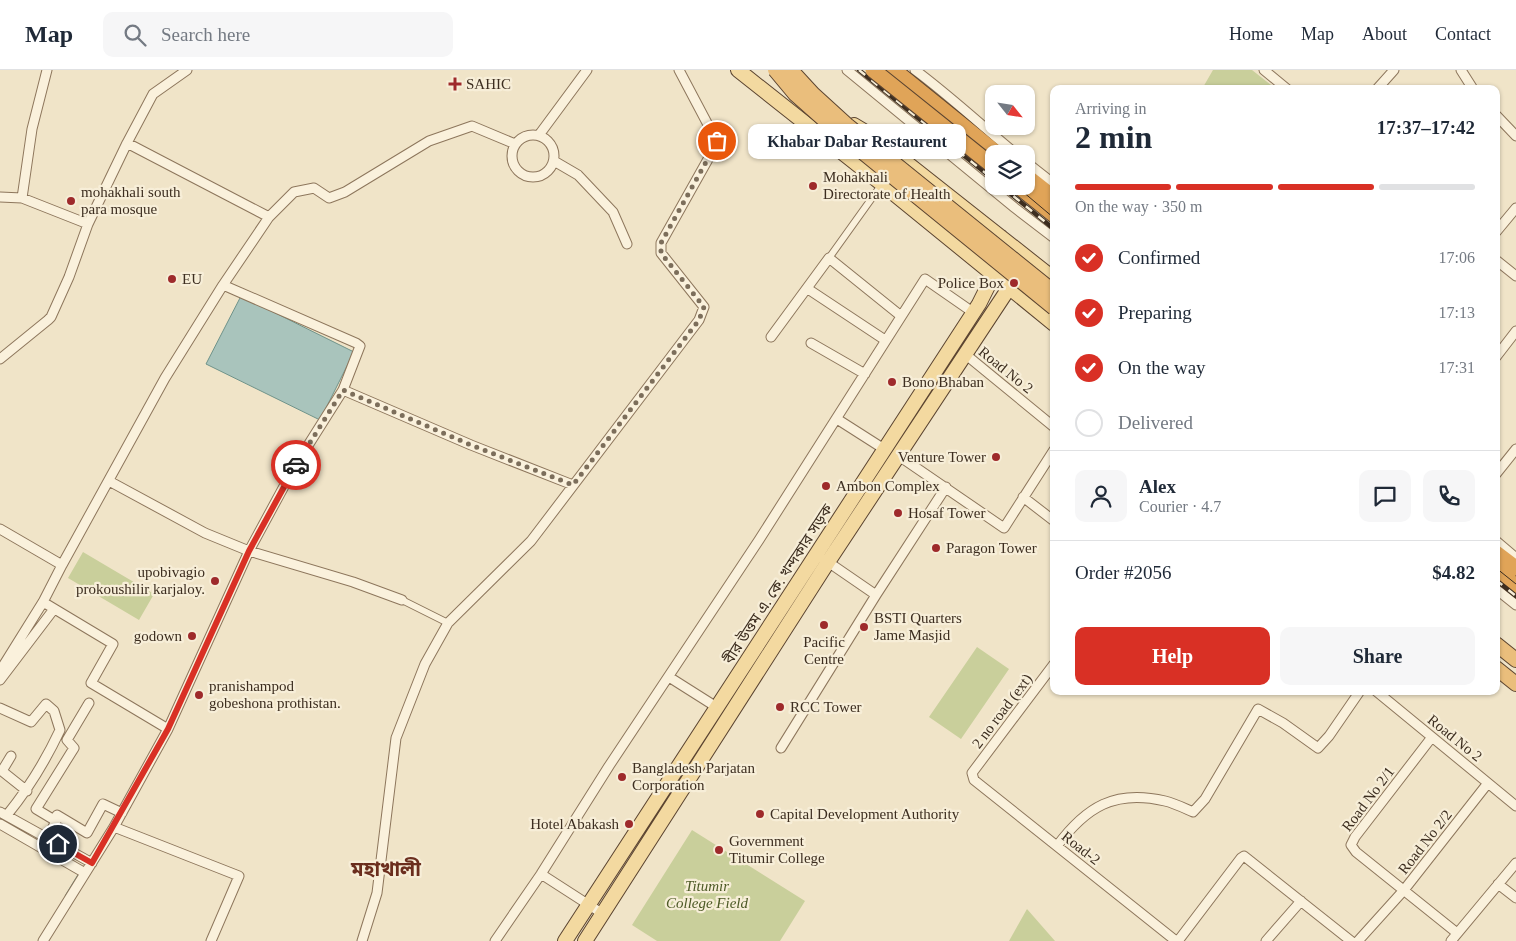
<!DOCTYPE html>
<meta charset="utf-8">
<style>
:root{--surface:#fff;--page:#f6f6f7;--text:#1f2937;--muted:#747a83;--line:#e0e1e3;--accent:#d93025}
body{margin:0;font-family:"Times New Roman","Noto Sans Bengali",serif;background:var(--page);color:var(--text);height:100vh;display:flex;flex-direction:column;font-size:19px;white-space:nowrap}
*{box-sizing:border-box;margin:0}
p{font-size:16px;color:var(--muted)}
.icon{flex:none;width:28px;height:28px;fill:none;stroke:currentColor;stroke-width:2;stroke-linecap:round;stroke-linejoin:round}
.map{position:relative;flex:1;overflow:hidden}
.sheet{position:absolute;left:1050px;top:15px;width:450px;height:610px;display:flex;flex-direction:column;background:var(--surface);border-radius:10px;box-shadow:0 1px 4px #0004}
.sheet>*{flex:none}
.needle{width:32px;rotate:120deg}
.controls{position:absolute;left:985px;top:15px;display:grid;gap:10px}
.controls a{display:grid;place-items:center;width:50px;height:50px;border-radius:10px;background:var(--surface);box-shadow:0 1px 4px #0004;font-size:25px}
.pin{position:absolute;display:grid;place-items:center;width:42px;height:42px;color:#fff;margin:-21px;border:2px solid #fff;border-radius:50%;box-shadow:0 1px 5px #0007}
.courier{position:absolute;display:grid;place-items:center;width:50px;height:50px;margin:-25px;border:4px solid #d93025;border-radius:50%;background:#fff;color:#222;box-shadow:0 1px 6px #0007}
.bubble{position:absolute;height:35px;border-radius:10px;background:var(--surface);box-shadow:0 1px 4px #0004;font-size:16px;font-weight:700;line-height:35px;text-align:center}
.head em{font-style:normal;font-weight:700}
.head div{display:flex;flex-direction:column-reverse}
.head{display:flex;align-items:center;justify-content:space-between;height:85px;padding:0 25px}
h1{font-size:32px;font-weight:700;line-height:38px}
.bar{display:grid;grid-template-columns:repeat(4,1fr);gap:8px 5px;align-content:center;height:60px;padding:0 25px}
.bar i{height:6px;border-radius:4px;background:var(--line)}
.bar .on{background:var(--accent)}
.bar p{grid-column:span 4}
.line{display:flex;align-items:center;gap:12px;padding:0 25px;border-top:1px solid var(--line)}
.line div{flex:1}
.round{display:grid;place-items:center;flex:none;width:52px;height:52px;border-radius:10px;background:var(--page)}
ol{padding:0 25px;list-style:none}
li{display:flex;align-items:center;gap:15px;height:55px}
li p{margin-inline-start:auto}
li .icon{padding:5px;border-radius:50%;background:var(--accent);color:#fff;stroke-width:4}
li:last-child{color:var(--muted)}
li i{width:28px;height:28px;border:2px solid var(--line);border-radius:50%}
.cta{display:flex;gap:10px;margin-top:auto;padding:10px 25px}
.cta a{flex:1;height:58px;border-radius:10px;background:var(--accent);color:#fff;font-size:20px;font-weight:700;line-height:58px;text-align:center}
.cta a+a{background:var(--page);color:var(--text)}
header{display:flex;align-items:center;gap:30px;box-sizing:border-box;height:70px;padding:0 25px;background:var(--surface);border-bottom:1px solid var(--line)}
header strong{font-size:24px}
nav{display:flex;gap:28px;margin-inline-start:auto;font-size:18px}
.search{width:350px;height:45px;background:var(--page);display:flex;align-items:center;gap:12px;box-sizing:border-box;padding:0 18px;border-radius:10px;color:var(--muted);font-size:19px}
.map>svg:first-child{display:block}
</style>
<header>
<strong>Map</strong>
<div class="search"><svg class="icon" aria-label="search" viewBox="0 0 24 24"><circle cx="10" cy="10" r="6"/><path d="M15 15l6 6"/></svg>Search here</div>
<nav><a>Home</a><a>Map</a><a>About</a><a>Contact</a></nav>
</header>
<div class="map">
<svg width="1516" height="871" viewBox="0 0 1516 871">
<rect width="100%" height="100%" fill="#f0e4c8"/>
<!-- green -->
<path fill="#c9cf9b" d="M1213,0H1252L1276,19H1202Z
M83,482L154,524L139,550L68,508Z
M977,577L1009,599L961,669L929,647Z
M692,760L805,831L780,871H657L632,855Z
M1027,839L1055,871H1009Z"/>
<!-- water -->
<path fill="#a9c4bc" stroke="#6f938a" d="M241,226L354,282L320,350L206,294Z"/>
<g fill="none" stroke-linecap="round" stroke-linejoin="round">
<!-- stream -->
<path stroke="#6f938a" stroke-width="2.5" d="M66,826L80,803"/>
<!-- pedestrian casing -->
<g stroke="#8d765c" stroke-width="8">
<path id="pedestrian" d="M829,188L882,114
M402,530L448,553"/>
</g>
<!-- minor casing -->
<g stroke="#8d765c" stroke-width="11">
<path id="minor" d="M847,0L1015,138L1054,168
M915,0C950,26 982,56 1016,84
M1264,0L1287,19
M1461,0L1473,19
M1377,19L1394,0
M1496,45L1516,66
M539,65L587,0
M512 86a21 21 0 1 1 42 0a21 21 0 1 1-42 0Z
M127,73L269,147
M554,91L578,105L613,142L627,174
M1026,92L1054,114
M0,127L22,128L88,154
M22,128L32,59L47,0
M1496,162L1516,138
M1496,190L1516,206
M808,219L885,270
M771,267L829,188L901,246
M811,273L865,304
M965,284L1054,357
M1496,287L1516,261
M0,289L48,250L51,247L69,207L88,154L127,73L153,24L187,0
M343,320L471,375L573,415
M837,349L884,379
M899,386L1004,458L1054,380
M1496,404L1516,379
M109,411L205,463L249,481L353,512L402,530
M1023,427L1054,451
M0,459L62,495
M1496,471L1516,488
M828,492L876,525
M1496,519L1516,535
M43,532L113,574L91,613L168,659
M1054,594L972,703L974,710L1176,871
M0,601L43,532L62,495L165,308L223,215L269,147L294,122L314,118L329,128L345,122L429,71L472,56L515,74
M669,607L718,638
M0,610L54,539
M1376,621L1516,736
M0,638L31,652L46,634L54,641L60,660C45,692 29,718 7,745
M1432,667L1355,767L1351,775L1356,782L1457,863
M781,678L876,525L946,417
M11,686L2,701L27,721
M0,742L92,793
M54,750L57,745L87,763L103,734L122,743
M0,754L85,803
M114,757L239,806L211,871
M66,772L56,767L53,757L56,751L36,739L74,678L67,670L89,633
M1057,776C1086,737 1115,719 1165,731C1174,733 1184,738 1193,742L1205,729L1258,639L1283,653L1318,678L1329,666L1360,621
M541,804L603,844
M1498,814L1516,828
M43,871L114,757L168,659L249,481L295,396L343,320L360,276L356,273L223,215
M362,871L377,823L396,668L425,594L448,553L531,471L699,250L704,237L661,183V173L716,75L715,68L679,0
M495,871L541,804L609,696L759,470L925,209L974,243
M1178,871L1241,788L1244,786L1351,871
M1266,871L1301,831
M1358,871L1404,820L1488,713
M1451,871L1516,793"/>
</g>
<!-- primary casing -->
<g stroke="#5b4430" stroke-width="16">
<path id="primary" d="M738,0L882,114L1054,254
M854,55L874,67L1054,209
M565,871L979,234L990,212L1001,167
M585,871L828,492L1005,224L1024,186"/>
</g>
<!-- trunk casing -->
<g stroke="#5b4430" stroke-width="16">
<path id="trunk" d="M1496,574L1516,590
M1496,598L1516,614"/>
</g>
<!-- motorway casing -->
<g stroke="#5b4430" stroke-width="17">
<path id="motorway" d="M894,0L998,84
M1026,106L1054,128
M1018,116L1054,145
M1496,483L1516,498
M1496,500L1516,516"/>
</g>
<!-- pedestrian -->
<use href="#pedestrian" stroke="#faf1dc" stroke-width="6"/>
<!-- minor -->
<use href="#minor" stroke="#faf1dc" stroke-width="9"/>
<!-- primary -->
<use href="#primary" stroke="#f3d9a0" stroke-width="14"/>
<!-- trunk -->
<use href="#trunk" stroke="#eabe7c" stroke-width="14"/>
<!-- motorway -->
<use href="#motorway" stroke="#e0a458" stroke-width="15"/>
<!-- tram -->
<path stroke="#3d2e20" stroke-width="1" d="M873,0L994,98
M1016,116L1054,148
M1496,498L1516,514"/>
<!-- rail casing -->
<g stroke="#3d2e20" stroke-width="4.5">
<path id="rail" d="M859,0L994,110
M1001,116L1054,159
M1496,510L1516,526"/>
</g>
<!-- rail -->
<use href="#rail" stroke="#f7eed8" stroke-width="2.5" stroke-dasharray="8" stroke-linecap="butt"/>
<!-- trunk-bridge casing -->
<g stroke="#5b4430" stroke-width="16" stroke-linecap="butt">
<path id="trunk-bridge" d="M775,0L795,24L839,63L1054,238
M791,0L813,24L847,55L1054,222"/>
</g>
<!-- motorway-bridge casing -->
<g stroke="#5b4430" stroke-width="17" stroke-linecap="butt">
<path id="motorway-bridge" d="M873,0L994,97"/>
</g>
<!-- trunk-bridge -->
<use href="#trunk-bridge" stroke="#eabe7c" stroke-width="14"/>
<!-- motorway-bridge -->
<use href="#motorway-bridge" stroke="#e0a458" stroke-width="15"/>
</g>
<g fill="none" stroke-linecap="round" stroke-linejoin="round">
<!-- done -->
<path stroke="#7c6e5b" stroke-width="5" stroke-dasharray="0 9" d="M296,395L343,320L471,375L573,415L699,250L704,237L661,183V173L716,74L717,71"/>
<!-- route -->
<path stroke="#d93025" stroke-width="6" d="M58,774L92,793L168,659L249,481L296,395"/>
</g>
<!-- markers -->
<g fill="#9e2a2b" stroke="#f7eed8" stroke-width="2">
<path d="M452.5 6.5h5v5h5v5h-5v5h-5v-5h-5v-5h5z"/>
<circle cx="813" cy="116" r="5"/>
<circle cx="71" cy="131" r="5"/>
<circle cx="172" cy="209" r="5"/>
<circle cx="1014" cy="213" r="5"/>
<circle cx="892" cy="312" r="5"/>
<circle cx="996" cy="387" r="5"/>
<circle cx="826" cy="416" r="5"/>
<circle cx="898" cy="443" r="5"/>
<circle cx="936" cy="478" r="5"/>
<circle cx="215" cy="511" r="5"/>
<circle cx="824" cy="555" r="5"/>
<circle cx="864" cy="557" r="5"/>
<circle cx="192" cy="566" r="5"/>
<circle cx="199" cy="625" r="5"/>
<circle cx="780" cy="637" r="5"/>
<circle cx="622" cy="707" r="5"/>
<circle cx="760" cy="744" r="5"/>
<circle cx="629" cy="754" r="5"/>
<circle cx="719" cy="780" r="5"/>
</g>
<g text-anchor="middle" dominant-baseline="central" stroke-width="4.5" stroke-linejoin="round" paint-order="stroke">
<!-- poi labels -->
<g font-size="15" fill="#3d2e20" stroke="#f7eed8" text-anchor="start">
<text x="466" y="14">SAHIC</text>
<text x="823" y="107">Mohakhali<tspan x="823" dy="17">Directorate of Health</tspan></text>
<text x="81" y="122">mohakhali south<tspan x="81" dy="17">para mosque</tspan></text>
<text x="182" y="209">EU</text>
<text x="1004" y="213" text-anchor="end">Police Box</text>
<text x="902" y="312">Bono Bhaban</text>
<text x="986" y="387" text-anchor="end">Venture Tower</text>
<text x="836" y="416">Ambon Complex</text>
<text x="908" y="443">Hosaf Tower</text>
<text x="946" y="478">Paragon Tower</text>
<text x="205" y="502" text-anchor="end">upobivagio<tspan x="205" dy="17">prokoushilir karjaloy.</tspan></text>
<text x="874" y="548">BSTI Quarters<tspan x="874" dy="17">Jame Masjid</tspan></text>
<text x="182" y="566" text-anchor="end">godown</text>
<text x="824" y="572" text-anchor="middle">Pacific<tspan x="824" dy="17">Centre</tspan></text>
<text x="209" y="616">pranishampod<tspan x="209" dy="17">gobeshona prothistan.</tspan></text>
<text x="790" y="637">RCC Tower</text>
<text x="632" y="698">Bangladesh Parjatan<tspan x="632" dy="17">Corporation</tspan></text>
<text x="770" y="744">Capital Development Authority</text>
<text x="619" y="754" text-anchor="end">Hotel Abakash</text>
<text x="729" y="771">Government<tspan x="729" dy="17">Titumir College</tspan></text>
</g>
<!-- street labels -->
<g font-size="15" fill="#3d2e20" stroke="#f7eed8">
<text transform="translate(1006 300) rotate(39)">Road No 2</text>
<text transform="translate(778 514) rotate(-57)">বীর উত্তম এ. কে. খন্দকার সড়ক</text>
<text transform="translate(1002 641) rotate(-53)">2 no road (ext)</text>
<text transform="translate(1455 668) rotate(39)">Road No 2</text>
<text transform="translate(1368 729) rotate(-53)">Road No 2/1</text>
<text transform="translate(1425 772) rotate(-52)">Road No 2/2</text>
<text transform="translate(1081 778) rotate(38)">Road-2</text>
</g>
<!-- park labels -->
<g font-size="15" font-style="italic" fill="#4d5a26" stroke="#f7eed8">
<text x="707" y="816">Titumir<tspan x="707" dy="17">College Field</tspan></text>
</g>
<!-- district labels -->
<g font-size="20" font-weight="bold" fill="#6b2e1e" stroke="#f7eed8">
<text x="386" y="799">মহাখালী</text>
</g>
</g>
</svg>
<div class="controls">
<a><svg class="needle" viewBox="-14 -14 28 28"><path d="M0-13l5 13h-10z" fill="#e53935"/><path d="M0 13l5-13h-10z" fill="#747a83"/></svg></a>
<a><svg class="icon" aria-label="layers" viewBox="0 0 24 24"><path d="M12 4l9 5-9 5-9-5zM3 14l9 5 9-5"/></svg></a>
</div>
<div class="pin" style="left:717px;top:71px;background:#ea580c"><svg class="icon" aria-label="bag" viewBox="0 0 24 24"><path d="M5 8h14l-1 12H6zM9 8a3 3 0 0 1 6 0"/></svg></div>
<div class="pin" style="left:58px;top:774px;background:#1f2937"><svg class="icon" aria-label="home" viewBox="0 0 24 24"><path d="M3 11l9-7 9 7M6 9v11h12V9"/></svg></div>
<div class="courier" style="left:296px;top:395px"><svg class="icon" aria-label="car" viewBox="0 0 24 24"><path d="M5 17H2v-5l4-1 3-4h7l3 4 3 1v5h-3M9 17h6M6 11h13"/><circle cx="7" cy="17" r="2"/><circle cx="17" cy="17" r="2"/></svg></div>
<div class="bubble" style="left:748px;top:54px;width:218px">Khabar Dabar Restaurent</div>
<section class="sheet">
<div class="head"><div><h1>2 min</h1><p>Arriving in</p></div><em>17:37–17:42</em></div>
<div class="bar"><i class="on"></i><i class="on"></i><i class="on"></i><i></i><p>On the way · 350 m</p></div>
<ol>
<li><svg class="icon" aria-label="check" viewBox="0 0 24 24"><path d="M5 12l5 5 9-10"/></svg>Confirmed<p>17:06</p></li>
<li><svg class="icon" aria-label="check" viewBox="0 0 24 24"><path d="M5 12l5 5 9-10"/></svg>Preparing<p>17:13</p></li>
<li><svg class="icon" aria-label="check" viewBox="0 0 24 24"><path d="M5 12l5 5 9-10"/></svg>On the way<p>17:31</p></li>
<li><i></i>Delivered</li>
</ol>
<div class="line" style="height:90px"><a class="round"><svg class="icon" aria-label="person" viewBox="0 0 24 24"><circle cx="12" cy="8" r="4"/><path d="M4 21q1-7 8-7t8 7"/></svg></a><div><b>Alex</b><p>Courier · 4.7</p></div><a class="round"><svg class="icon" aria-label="chat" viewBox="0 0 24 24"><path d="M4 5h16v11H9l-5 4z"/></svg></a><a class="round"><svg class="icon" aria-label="phone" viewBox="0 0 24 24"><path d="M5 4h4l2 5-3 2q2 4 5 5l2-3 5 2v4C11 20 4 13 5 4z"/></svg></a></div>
<div class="line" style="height:65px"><div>Order #2056</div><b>$4.82</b></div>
<div class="cta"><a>Help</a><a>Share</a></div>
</section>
</div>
